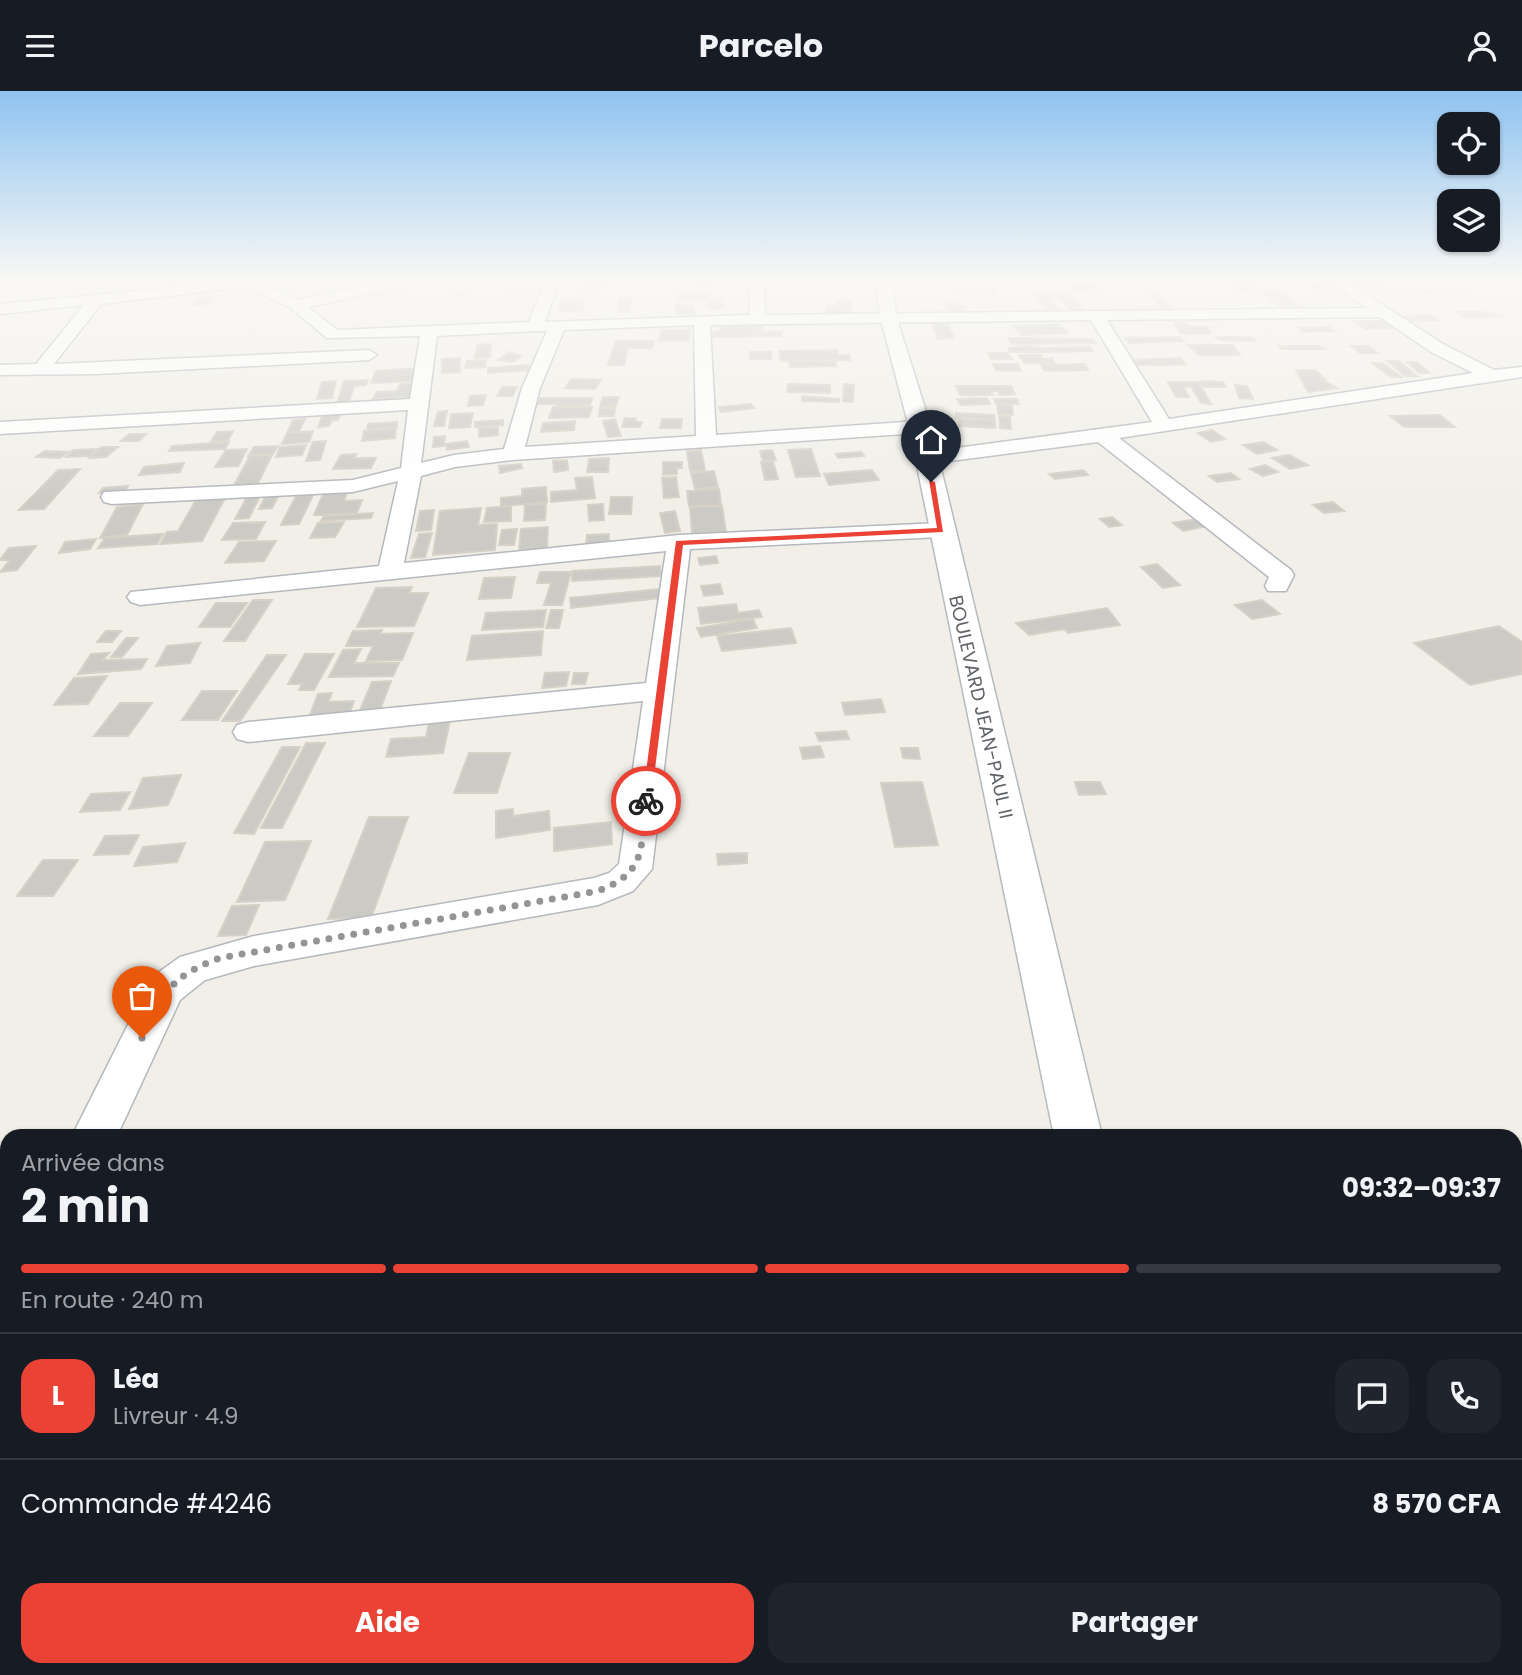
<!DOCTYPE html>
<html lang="fr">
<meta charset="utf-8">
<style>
:root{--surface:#171b24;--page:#20242c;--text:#f1f3f6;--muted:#9ea1a6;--line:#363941;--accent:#ea4335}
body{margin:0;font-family:Poppins,sans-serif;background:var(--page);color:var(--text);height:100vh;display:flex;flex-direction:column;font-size:26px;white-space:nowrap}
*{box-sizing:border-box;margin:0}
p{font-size:23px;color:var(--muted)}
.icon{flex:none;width:38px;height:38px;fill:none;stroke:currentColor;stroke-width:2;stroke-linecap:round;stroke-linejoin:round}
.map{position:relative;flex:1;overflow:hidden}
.sheet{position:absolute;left:0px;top:1038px;width:1522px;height:548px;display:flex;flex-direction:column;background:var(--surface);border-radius:21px 21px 0 0;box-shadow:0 2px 5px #0004}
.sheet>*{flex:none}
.controls{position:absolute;left:1437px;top:21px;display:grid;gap:14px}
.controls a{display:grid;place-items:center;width:63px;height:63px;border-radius:14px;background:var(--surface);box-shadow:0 2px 5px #0004;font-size:35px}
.pin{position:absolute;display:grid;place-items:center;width:60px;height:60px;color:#fff;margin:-72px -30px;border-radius:50% 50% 50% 0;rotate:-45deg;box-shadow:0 0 7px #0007}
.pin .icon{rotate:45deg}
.courier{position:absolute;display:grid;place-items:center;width:70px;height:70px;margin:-35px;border:5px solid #ea4335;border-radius:50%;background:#fff;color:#222;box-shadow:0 2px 9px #0007}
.headline em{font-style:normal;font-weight:700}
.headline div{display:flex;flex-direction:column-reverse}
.headline{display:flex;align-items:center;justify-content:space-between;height:119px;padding:0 21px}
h1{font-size:46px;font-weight:700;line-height:52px}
.bar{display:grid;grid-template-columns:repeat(4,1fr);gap:10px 7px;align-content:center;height:84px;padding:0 21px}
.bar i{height:9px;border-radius:5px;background:var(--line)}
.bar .active{background:var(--accent)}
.bar p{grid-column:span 4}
.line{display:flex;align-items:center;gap:18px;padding:0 21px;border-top:2px solid var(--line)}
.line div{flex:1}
.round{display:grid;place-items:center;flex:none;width:74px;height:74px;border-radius:21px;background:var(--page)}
.action{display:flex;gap:14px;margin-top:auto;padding:14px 21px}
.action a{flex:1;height:80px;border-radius:21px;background:var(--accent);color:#fff;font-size:28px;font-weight:700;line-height:80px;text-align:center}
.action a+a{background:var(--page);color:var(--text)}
header{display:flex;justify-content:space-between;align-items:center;height:91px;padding:0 21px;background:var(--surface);font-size:32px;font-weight:700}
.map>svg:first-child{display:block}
</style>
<header><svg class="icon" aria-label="menu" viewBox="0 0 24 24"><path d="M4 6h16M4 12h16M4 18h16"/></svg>Parcelo<svg class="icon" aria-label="person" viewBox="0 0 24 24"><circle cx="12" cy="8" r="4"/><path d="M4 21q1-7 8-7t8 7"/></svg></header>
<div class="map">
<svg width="1522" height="1584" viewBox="0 0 1522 1584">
<rect width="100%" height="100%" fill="#f1efe8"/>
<!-- building -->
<path fill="#cccac5" stroke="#d6d1c6" stroke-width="2" d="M710,188V197L694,198L695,189Z
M583,190H609V196L582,197Z
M1229,190L1248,192L1259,200H1242Z
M1354,190H1378L1385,195H1360Z
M1097,194L1102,199L1073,200L1068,195Z
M1309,194H1330L1338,199H1317Z
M530,195V201L506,203V198Z
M1409,196L1413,198L1354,197Z
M964,198H993L996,203H959L958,200H965Z
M1458,198L1463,201L1423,202L1418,199Z
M1259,199H1277L1290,208L1272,209Z
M1145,200H1154L1170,216H1161Z
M1033,201H1068L1072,206L1037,207Z
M711,203L712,209L678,210V204Z
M213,206L209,213L193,214L197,207Z
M631,206L630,221H618L619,207Z
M1049,207L1058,218H1044L1041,211L1035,208Z
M1060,207H1073L1087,222H1074Z
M584,208L583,219L559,220L561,209Z
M836,209H850L851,223H826V215H836Z
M1272,209H1290L1301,216L1282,217Z
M707,210H721L724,217L709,218Z
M676,213L694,214L695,223H676Z
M944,213H962L965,220H947Z
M1457,221H1486L1505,226L1466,227Z
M1429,223L1439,229L1408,230L1402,226Z
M1355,230H1384L1394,237L1365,238Z
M762,231L763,240L720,241V232Z
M1174,231L1187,232L1194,243L1180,242Z
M932,232H947L954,247L938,248Z
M1059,233L1068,242L1022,244L1014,235Z
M1189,235L1207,236L1211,243L1194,242Z
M1329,236L1334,240L1303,241L1299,237Z
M661,239H690L689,250H659Z
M712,241H781V245L713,246Z
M1179,246L1184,250L1129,252L1125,247Z
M1216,246H1251L1255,250L1220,249Z
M1008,247L1093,248L1096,252L1012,253Z
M616,250H654L652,257H628L624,274H608Z
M491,253L490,266L475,267L477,254Z
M1188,254H1233L1240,264H1198Z
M1028,255L1042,257L1045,261H1010L1008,257Z
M1279,255H1320L1325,258H1282Z
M1351,255H1369L1378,262H1360Z
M1090,256L1093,260L1045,261L1043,257Z
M837,259L838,264H849L850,269L781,270L779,260Z
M509,261L522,265L513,271L498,269Z
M750,261H771V268H750Z
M988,262H1008L1012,268H991Z
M1019,264H1042L1041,268L1052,267L1055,272H1024Z
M460,267V281L442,282V268Z
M1180,267L1186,273L1165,274L1159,268Z
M1157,268L1162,274H1137L1132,269Z
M486,269L485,276L465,277L467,270Z
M789,270H835L836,275L790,276Z
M1387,270H1399L1417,285H1405Z
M1407,271H1417L1430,282H1419Z
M1372,272H1383L1401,286H1391Z
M993,273H1018L1021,280L996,279Z
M1085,273L1088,279L1045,280L1041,274Z
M528,274L529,279L488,282V277Z
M419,277L416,290L371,292L376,280Z
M1296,279H1315L1325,288H1320L1337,297L1308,301Z
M572,288L601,289L595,298L565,297Z
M368,289L366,294L354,295L349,311L337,312L344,290Z
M336,290L332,307L317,308L322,291Z
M1201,290L1223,291L1226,296H1204Z
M1168,291H1199L1211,313L1201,312L1191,296H1183L1189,306H1176Z
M400,293H417L411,306L373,308L377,301L397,300Z
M788,293L830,294V302L787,301Z
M844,293L854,294L853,311L843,310Z
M1235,294L1247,295L1253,308L1239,307Z
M956,295H1011L1015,303L1000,304L998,300H991L993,304H960Z
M502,296H517L512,305H497Z
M486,304L483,314L468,315L470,305Z
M802,305L839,308V311L802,310Z
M603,306H619L616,315H600Z
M540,307H558L556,313H537Z
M559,307H592L590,314H557Z
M987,307L990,313L961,314L957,308Z
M994,308H1017L1019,313H996Z
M751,313L754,317L721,321L719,316Z
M997,313L1012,314L1013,324L998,323Z
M553,316H592L589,326L549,327Z
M600,317H615L614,325H599Z
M342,320L338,329H332L329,335L318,336L324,321Z
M447,320L444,335H434L438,321Z
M473,322L470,336L449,337L451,323Z
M956,322L994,324L995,329L956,327Z
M1440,324L1455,336H1404L1390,325Z
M999,325L1010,326L1011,338L1000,337Z
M625,327L636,328L635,331H642L640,336H622Z
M959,327L995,329V337L959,335Z
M305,328L299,341L287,342L293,329Z
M615,328L621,345L608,346L603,330Z
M662,328H682L681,337H660Z
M503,329V334L475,336V331Z
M575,330L574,339L541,341L543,332Z
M397,331V336L367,339L368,333Z
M498,336V344L479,346V337Z
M396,337L395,347L362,350L364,340Z
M1212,339L1225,348L1211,351L1198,342Z
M233,340L228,350L211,351L217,341Z
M313,340L309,351L282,353L287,342Z
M129,343H146L139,350H121Z
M445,345L444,355L433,356L434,346Z
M326,350L320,369L306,370L313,351Z
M467,350L469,356L447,359L446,353Z
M229,351L225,358L169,360L172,355Z
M1263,351L1277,359L1257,363L1243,354Z
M306,354L302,364L276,366L280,356Z
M278,355L273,363L248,365L254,356Z
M101,356H118L106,366L89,367Z
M97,358L91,365L66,366L73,359Z
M247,358L238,375L215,376L226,359Z
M811,358L820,385L796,386L788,359Z
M701,359L705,379L690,380L687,360Z
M772,359L776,369L763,370L760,360Z
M45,360L68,361L60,367L36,366Z
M861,361L864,365L838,367L836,363Z
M356,363L354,367H376L371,377L333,378L341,364Z
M272,364L257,394L233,396L250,365Z
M1289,364L1308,374L1290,378L1272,367Z
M609,367L608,381H587L589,368Z
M567,369L568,379L554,381L553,370Z
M773,370L778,388L765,389L761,371Z
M663,371H682V377H677V383L663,384Z
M184,372L180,381L139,384L144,376Z
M521,373L522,377L500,382L499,375Z
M1265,374L1278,381L1263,385L1250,378Z
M80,378L44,418L19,419L58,379Z
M872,379L879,389L829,394L824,383Z
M1083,379L1088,384L1055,388L1049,383Z
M714,380L718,396L695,398L691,382Z
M1231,382L1239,388L1217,391L1209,385Z
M592,386L595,407L551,411V401L577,399L575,387Z
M676,386L679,406L664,407L662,387Z
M128,395L125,400L99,402L103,397Z
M546,396L547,411L501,415V407L522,405V398Z
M719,398L721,414L689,415L687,400Z
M348,400L344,410L362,409L357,422L314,424L324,401Z
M314,402L299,433L281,434L297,403Z
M266,404H279L272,417L259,418Z
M260,405L249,427L235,428L247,406Z
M611,406H632L631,423H609Z
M225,407L202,450L160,453L167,441L178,440L196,409Z
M1333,411L1344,420L1324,422L1313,414Z
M143,413L127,444L100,447L117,416Z
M546,413L545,429L524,430L525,414Z
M603,413L604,429L589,430L588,414Z
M511,415V430L484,431L487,417Z
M722,415L726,441L692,443L690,416Z
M481,417L478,434L497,433L495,459L433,464L440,420Z
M434,419L431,439L416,440L420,420Z
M675,420L680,440L665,442L660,422Z
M373,422L371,427L321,430L324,425Z
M1112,426L1122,434L1109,436L1100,428Z
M1198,428L1208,435L1183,440L1173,432Z
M265,431L256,448L222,449L233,432Z
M344,431L335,446L310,447L318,432Z
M548,436L547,457L519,459L521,438Z
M517,438L514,454H499L502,439Z
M432,442L425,466L411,467L419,443Z
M163,443L157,453L98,457L105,447Z
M609,443V452L586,453L587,444Z
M96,448L90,458L59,462L65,451Z
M276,450L264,470L225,472L239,451Z
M36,455L17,479L0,481L10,469H0L9,457Z
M716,465L718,472L700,474L698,467Z
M1157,473L1180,494L1163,497L1141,476Z
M660,475L661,485L572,490V480Z
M540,481H571L562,514H544L551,492H537Z
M515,486L511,507L479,508L484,487Z
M720,493L723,503L704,505L701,495Z
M412,496L409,502H428L414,535L357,536L376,497Z
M660,498L662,507L571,517L570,507Z
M253,509H272L245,550H224Z
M1262,509L1280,523L1252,528L1235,514Z
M216,512H247L230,536H199Z
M736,513L738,522L759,519L762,526L701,533L698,517Z
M1107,517L1120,534L1068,542L1064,538L1029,544L1016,532Z
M546,519L543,536L482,539L486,522Z
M551,519H563L559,537H546Z
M753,528L757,537L701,546L697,537Z
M1499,535L1522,551V583L1470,594L1414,552Z
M791,537L796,552L722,560L717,545Z
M382,539L380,543L413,542L402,569L366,570L373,555H346L353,540Z
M106,540H121L112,551H97Z
M543,540L541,564L467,569L472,545Z
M126,547H138L122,566H111Z
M200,552L190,572L156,575L167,555Z
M361,558L354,572H399L393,585L329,586L343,559Z
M109,562L103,569L147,568L141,578L78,583L91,563Z
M305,563H334L314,599H299L302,593H288Z
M267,564H286L240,630H222Z
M569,581L566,595L542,597L545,582Z
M574,582H588L585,593H572Z
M107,585L88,613L54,614L74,587Z
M391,590L380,619H360L372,591Z
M202,600H237L218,629H182Z
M332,602L328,611L354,610L350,621L310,624L318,603Z
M881,608L885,621L845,624L842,612Z
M120,612H152L128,645H94Z
M450,630L443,662L386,666L391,648L426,646L429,631Z
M846,640L849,648L819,650L816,642Z
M306,652H325L282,737H261Z
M820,655L824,666L803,668L800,657Z
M282,656H300L254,743L234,742Z
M901,657H918L920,668L903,667Z
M469,662H510L497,702H454Z
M181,684L168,714L129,718L143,687Z
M922,691L938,754L895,756L881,692Z
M1075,691H1100L1106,703L1079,704Z
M130,701L120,719L80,721L91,703Z
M513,718V725L549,720L550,739L496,747V720Z
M369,726H408L371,827L328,828Z
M611,731L612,753L554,760V737Z
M139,744L129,763L94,764L105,745Z
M311,750L285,809L237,811L265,751Z
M185,752L177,771L134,775L143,756Z
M747,762V772L718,774L717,763Z
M43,769H78L53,805H17Z
M259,814L246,844L218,845L232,815Z
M7,1482V1578H25L23,1584H0V1497Z"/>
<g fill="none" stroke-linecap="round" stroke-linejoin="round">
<!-- street casing -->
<g stroke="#b5b8bc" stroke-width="3">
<path id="street" d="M239,187H270L261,192L298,209L407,187H434L427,191L308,216L337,239L529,231L546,187H560L545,231L749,224L750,194L757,190L764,194L765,224L1366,217L1325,187H1341L1443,253L1494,279L1522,276V286L1119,347L1291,479L1294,484L1286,500H1268L1265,495L1269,486L1098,351L927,373L917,367L927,361L1152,331L1091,229L710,234L716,344L920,330L930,336L920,342L513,369L455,376L421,385L404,472L679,444L941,432L952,439L941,446L690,458L652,778L633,800L598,814L254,875L205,889L180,909L117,1045H72L152,886L180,866L254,845L594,787L609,782L619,773L643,610L248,651L237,648L233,641L237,634L248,631L646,592L666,460L140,514L131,511L127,506L131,501L379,475L398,390L353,401L112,413L104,411L101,406L104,401L353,389L401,377L408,319L0,343V331L410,308L420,245L327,247L291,217L246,196L101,213L54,273L369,259L377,264L369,269L97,283L0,284V274L36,273L84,214L0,223V213L233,191ZM1380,226L1431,261L1473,282L1169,328L1107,229ZM694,234L696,345L525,356L540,297L564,239ZM536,240H547L522,297L504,358L454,364L421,372L437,245Z
M458,187H472L466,201L461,202L454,198Z
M7,1198V1260L0,1263V1201Z"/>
</g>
<!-- secondary casing -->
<g stroke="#b6babf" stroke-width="3">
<path id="secondary" d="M876,187H892L896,225L931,336L1102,1045H1054L909,336L880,225Z
M1166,1578H1234L1235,1584H1167Z"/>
</g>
<!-- street -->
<use href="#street" fill="#fff" fill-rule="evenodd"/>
<!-- secondary -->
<use href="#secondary" fill="#fff" fill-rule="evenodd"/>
</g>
<!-- sky -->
<linearGradient id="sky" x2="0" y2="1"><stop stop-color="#8fc3f1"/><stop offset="0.46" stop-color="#f9f8f5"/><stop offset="1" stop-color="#f9f8f5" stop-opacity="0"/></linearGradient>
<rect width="1522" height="409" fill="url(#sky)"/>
<!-- route -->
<path fill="#ea4335" d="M929,389L935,391L943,441L683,454L651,710L642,712L676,450L937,437Z"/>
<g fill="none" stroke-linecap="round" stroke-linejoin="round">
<!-- done -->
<path stroke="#929495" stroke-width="7" stroke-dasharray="0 12.6" d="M142,947C165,901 169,886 220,867L598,800C648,781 640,757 646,710"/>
</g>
<g text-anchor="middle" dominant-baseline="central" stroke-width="6" stroke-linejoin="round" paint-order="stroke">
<!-- street labels -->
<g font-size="19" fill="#5f6368" stroke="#fff">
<text transform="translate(981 616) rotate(77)">BOULEVARD JEAN-PAUL II</text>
</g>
</g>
</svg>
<div class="controls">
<a><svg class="icon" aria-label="locate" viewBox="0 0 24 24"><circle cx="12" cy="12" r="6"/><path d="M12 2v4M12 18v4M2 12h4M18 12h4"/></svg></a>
<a><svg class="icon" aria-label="layers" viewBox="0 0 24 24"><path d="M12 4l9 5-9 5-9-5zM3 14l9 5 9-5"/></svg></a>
</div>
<div class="pin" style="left:142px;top:947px;background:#ea580c"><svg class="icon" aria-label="bag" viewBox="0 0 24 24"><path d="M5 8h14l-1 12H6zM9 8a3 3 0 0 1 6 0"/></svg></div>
<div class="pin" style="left:931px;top:391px;background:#1f2937"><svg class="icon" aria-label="home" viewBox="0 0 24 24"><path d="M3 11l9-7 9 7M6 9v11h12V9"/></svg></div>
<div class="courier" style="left:646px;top:710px"><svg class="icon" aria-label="bike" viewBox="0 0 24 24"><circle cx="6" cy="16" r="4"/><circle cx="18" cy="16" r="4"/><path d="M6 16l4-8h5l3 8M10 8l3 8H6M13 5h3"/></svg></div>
<section class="sheet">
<div class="headline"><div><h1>2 min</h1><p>Arrivée dans</p></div><em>09:32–09:37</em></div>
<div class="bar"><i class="active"></i><i class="active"></i><i class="active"></i><i></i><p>En route · 240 m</p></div>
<div class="line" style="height:126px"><b class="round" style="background:var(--accent);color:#fff">L</b><div><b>Léa</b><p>Livreur · 4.9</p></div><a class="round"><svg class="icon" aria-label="chat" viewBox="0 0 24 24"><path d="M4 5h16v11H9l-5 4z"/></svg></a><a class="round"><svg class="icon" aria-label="phone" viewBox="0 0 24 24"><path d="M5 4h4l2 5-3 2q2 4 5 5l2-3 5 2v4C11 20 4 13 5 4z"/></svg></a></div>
<div class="line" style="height:91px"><div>Commande #4246</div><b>8 570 CFA</b></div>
<div class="action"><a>Aide</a><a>Partager</a></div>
</section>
</div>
